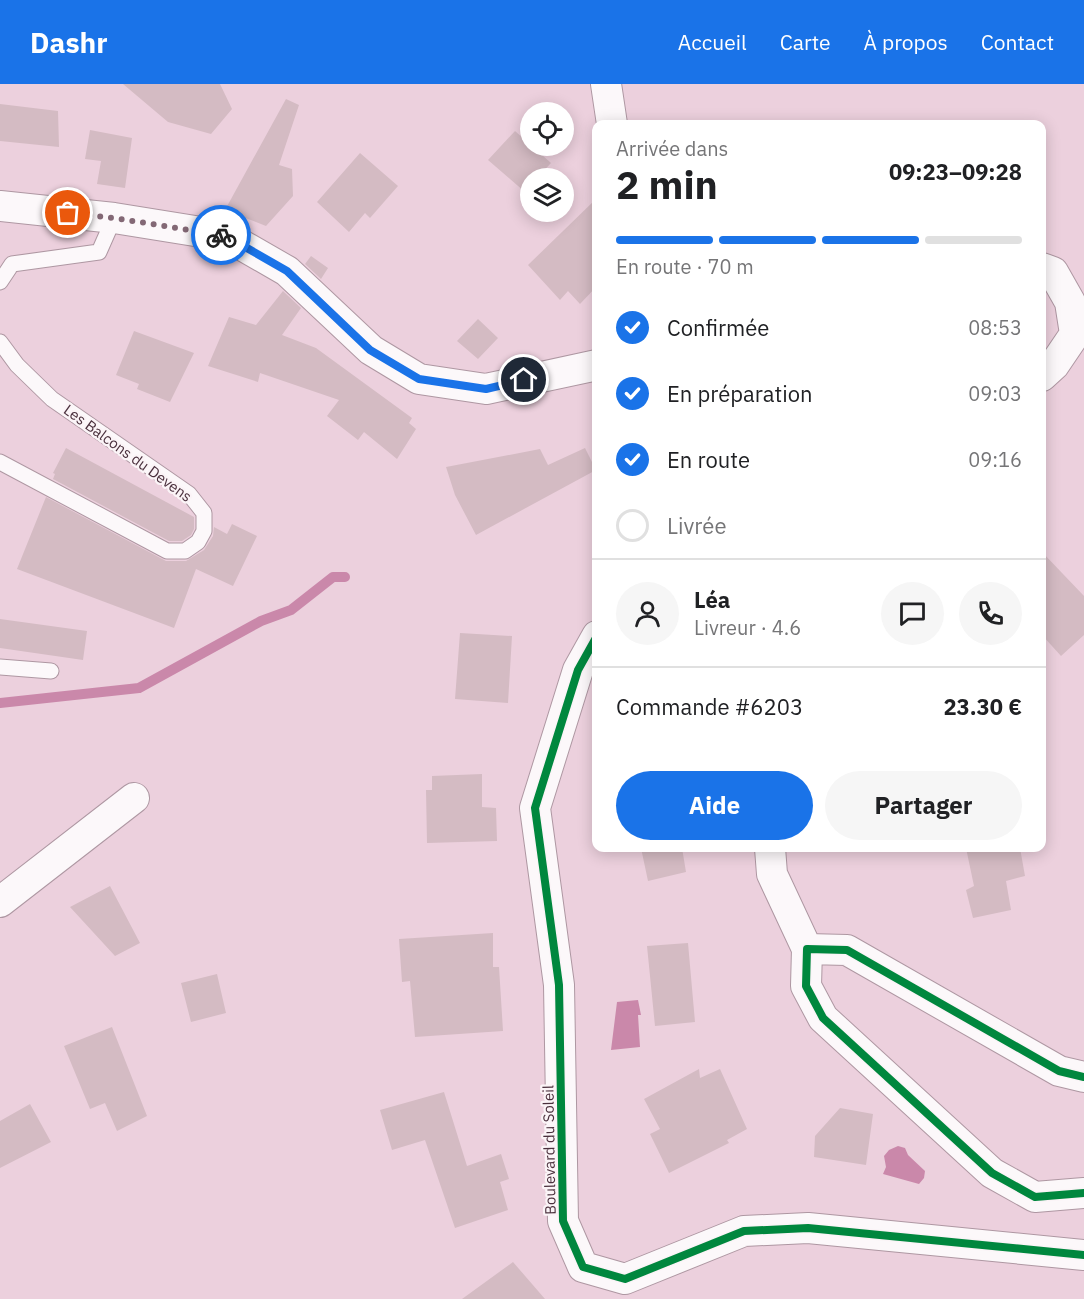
<!DOCTYPE html>
<html lang="fr">
<meta charset="utf-8">
<style>
:root{--surface:#fff;--page:#f6f6f6;--text:#202124;--muted:#757577;--line:#e0e0e0;--accent:#1a73e8}
body{margin:0;font-family:"IBM Plex Sans",sans-serif;background:var(--page);color:var(--text);height:100vh;display:flex;flex-direction:column;font-size:22px;white-space:nowrap}
*{box-sizing:border-box;margin:0}
p{font-size:20px;color:var(--muted)}
.icon{flex:none;width:33px;height:33px;fill:none;stroke:currentColor;stroke-width:2;stroke-linecap:round;stroke-linejoin:round}
.map{position:relative;flex:1;overflow:hidden}
.drawer{position:absolute;left:592px;top:36px;width:454px;height:732px;display:flex;flex-direction:column;background:var(--surface);border-radius:12px;box-shadow:0 3px 15px #0003}
.drawer>*{flex:none}
.tools{position:absolute;left:520px;top:18px;display:grid;gap:12px}
.tools a{display:grid;place-items:center;width:54px;height:54px;border-radius:50%;background:var(--surface);box-shadow:0 3px 15px #0003;font-size:30px}
.pin{position:absolute;display:grid;place-items:center;width:51px;height:51px;color:#fff;margin:-26px;border:3px solid #fff;border-radius:50%;box-shadow:0 2px 6px #0007}
.courier{position:absolute;display:grid;place-items:center;width:60px;height:60px;margin:-30px;border:4px solid #1a73e8;border-radius:50%;background:#fff;color:#222;box-shadow:0 2px 8px #0007}
.overview em{font-style:normal;font-weight:700}
.overview div{display:flex;flex-direction:column-reverse}
.overview{display:flex;align-items:center;justify-content:space-between;height:102px;padding:0 24px}
h1{font-size:39px;font-weight:700;line-height:45px}
.bar{display:grid;grid-template-columns:repeat(4,1fr);gap:9px 6px;align-content:center;height:72px;padding:0 24px}
.bar i{height:8px;border-radius:4px;background:var(--line)}
.bar .current{background:var(--accent)}
.bar p{grid-column:span 4}
.line{display:flex;align-items:center;gap:15px;padding:0 24px;border-top:2px solid var(--line)}
.line div{flex:1}
.round{display:grid;place-items:center;flex:none;width:63px;height:63px;border-radius:32px;background:var(--page)}
ol{padding:0 24px;list-style:none}
li{display:flex;align-items:center;gap:18px;height:66px}
li p{margin-inline-start:auto}
li .icon{padding:6px;border-radius:50%;background:var(--accent);color:#fff;stroke-width:4}
li:last-child{color:var(--muted)}
li i{width:33px;height:33px;border:3px solid var(--line);border-radius:50%}
.button{display:flex;gap:12px;margin-top:auto;padding:12px 24px}
.button a{flex:1;height:69px;border-radius:36px;background:var(--accent);color:#fff;font-size:24px;font-weight:700;line-height:69px;text-align:center}
.button a+a{background:var(--page);color:var(--text)}
header{display:flex;align-items:center;gap:36px;box-sizing:border-box;height:84px;padding:0 30px;background:var(--accent);color:#fff}
header strong{font-size:28px}
nav{display:flex;gap:33px;margin-inline-start:auto;font-size:21px}
.map>svg:first-child{display:block}
</style>
<header>
<strong>Dashr</strong>
<nav><a>Accueil</a><a>Carte</a><a>À propos</a><a>Contact</a></nav>
</header>
<div class="map">
<svg width="1084" height="1215" viewBox="0 0 1084 1215">
<rect width="100%" height="100%" fill="#ecd0dd"/>
<!-- water -->
<path fill="#ca88aa" d="M638,916L641,931H638L640,963L611,966L617,918Z
M898,1062L905,1064L908,1071L925,1087L924,1094L919,1100L883,1090L886,1083L884,1072L889,1066Z"/>
<g fill="none" stroke-linecap="round" stroke-linejoin="round">
<!-- stream -->
<path stroke="#ca88aa" stroke-width="10" d="M0,619L139,604L261,537L291,526L333,493H345"/>
</g>
<!-- building -->
<path fill="#d4bbc3" d="M123,0H220L232,25L211,50L168,38Z
M286,15L299,21L279,81L292,85L293,112L266,142L225,126Z
M0,20L58,27L59,63L0,57Z
M90,46L132,54L125,104L97,100L101,77L85,75Z
M515,47L551,79L537,94H531V101L525,108L488,76Z
M360,69L398,102L370,134L365,129L349,148L317,118Z
M597,114V202L580,220L568,207L560,216L528,181Z
M311,172L328,184L321,195L305,180Z
M283,207L301,224L282,251L316,264L412,334L409,339L416,345L397,375L364,348L358,356L327,332L339,316L260,289L258,298L208,282L229,233L256,241Z
M478,235L498,254L478,275L457,257Z
M134,247L194,269L170,318L137,305L139,300L116,291Z
M66,364L194,433V445L191,451L182,457H169L53,395L55,390L53,389Z
M585,364L596,386L476,451L455,411L446,383L540,365L548,381Z
M46,413L166,477H186L204,466L213,452L214,443L227,450L232,440L257,452L233,502L196,485L174,544L17,485Z
M1042,468L1084,512V551L1061,572L1042,551Z
M0,535L87,547L83,576L0,564Z
M460,549L512,552L508,619L455,615Z
M482,690V723L496,724L497,757L427,759L426,706H432V692Z
M641,764H682L686,788L648,797Z
M966,764H1020L1025,792L1006,797L1011,826L973,834L966,806L974,802Z
M110,802L140,859L115,872L70,823Z
M493,849V883H499L503,947L415,953L410,897L402,898L399,855Z
M688,859L695,938L655,942L647,862Z
M217,890L226,929L191,938L181,899Z
M112,943L147,1032L117,1047L105,1019L90,1025L64,962Z
M699,985L700,994L720,985L747,1045L727,1056L729,1059L669,1089L650,1050L660,1045L644,1015Z
M444,1008L467,1082L501,1070L509,1095L500,1098L508,1126L455,1144L425,1056L392,1066L380,1026Z
M30,1020L51,1058L0,1084V1037Z
M840,1024L873,1030L866,1081L814,1073L815,1052Z
M513,1178L545,1215H462Z"/>
<g fill="none" stroke-linecap="round" stroke-linejoin="round">
<!-- lane casing -->
<g stroke="#ae97a2" stroke-width="17">
<path id="lane" d="M0,198L12,180L99,168L114,134
M0,258L17,281L52,315L189,410L204,429V447L198,458L185,467H167L0,378
M0,583L51,587"/>
</g>
<!-- street casing -->
<g stroke="#ae97a2" stroke-width="32">
<path id="street" d="M606,0L612,40
M0,122L114,134L226,152L287,187L371,266L419,295L486,305L597,281
M1042,184L1053,188L1070,218L1075,250L1054,281L1042,292
M597,552L578,586L535,724L559,901L563,1137L583,1183L625,1195L744,1147L808,1144L1084,1171
M770,764L772,790L807,865
M0,818L134,714
M1084,993L1059,987L847,866L807,865L806,902L823,934L992,1089L1035,1113L1084,1109"/>
</g>
<!-- lane -->
<use href="#lane" stroke="#fcf8fa" stroke-width="15"/>
<!-- street -->
<use href="#street" stroke="#fcf8fa" stroke-width="30"/>
<!-- cycleway casing -->
<g stroke="#fbf4f7" stroke-width="11">
<path id="cycleway" d="M597,552L578,586L535,724L559,901L563,1137L583,1183L625,1195L744,1147L808,1144L1084,1171
M1084,993L1059,987L847,866L807,865L806,902L823,934L992,1089L1035,1113L1084,1109"/>
</g>
<!-- cycleway -->
<use href="#cycleway" stroke="#00873e" stroke-width="8"/>
</g>
<g fill="none" stroke-linecap="round" stroke-linejoin="round">
<!-- done -->
<path stroke="#836875" stroke-width="6" stroke-dasharray="0 10.8" d="M68,129L114,134L221,151"/>
<!-- route -->
<path stroke="#1a73e8" stroke-width="8" d="M221,151L226,152L287,187L370,266L419,295L486,305L524,296"/>
</g>
<g text-anchor="middle" dominant-baseline="central" stroke-width="4.5" stroke-linejoin="round" paint-order="stroke">
<!-- street labels -->
<g font-size="15" fill="#4a303d" stroke="#fbf4f7">
<text transform="translate(128 369) rotate(36)">Les Balcons du Devens</text>
<text transform="translate(549 1066) rotate(-91)">Boulevard du Soleil</text>
</g>
</g>
</svg>
<div class="tools">
<a><svg class="icon" aria-label="locate" viewBox="0 0 24 24"><circle cx="12" cy="12" r="6"/><path d="M12 2v4M12 18v4M2 12h4M18 12h4"/></svg></a>
<a><svg class="icon" aria-label="layers" viewBox="0 0 24 24"><path d="M12 4l9 5-9 5-9-5zM3 14l9 5 9-5"/></svg></a>
</div>
<div class="pin" style="left:68px;top:129px;background:#ea580c"><svg class="icon" aria-label="bag" viewBox="0 0 24 24"><path d="M5 8h14l-1 12H6zM9 8a3 3 0 0 1 6 0"/></svg></div>
<div class="pin" style="left:524px;top:296px;background:#1f2937"><svg class="icon" aria-label="home" viewBox="0 0 24 24"><path d="M3 11l9-7 9 7M6 9v11h12V9"/></svg></div>
<div class="courier" style="left:221px;top:151px"><svg class="icon" aria-label="bike" viewBox="0 0 24 24"><circle cx="6" cy="16" r="4"/><circle cx="18" cy="16" r="4"/><path d="M6 16l4-8h5l3 8M10 8l3 8H6M13 5h3"/></svg></div>
<section class="drawer">
<div class="overview"><div><h1>2 min</h1><p>Arrivée dans</p></div><em>09:23–09:28</em></div>
<div class="bar"><i class="current"></i><i class="current"></i><i class="current"></i><i></i><p>En route · 70 m</p></div>
<ol>
<li><svg class="icon" aria-label="check" viewBox="0 0 24 24"><path d="M5 12l5 5 9-10"/></svg>Confirmée<p>08:53</p></li>
<li><svg class="icon" aria-label="check" viewBox="0 0 24 24"><path d="M5 12l5 5 9-10"/></svg>En préparation<p>09:03</p></li>
<li><svg class="icon" aria-label="check" viewBox="0 0 24 24"><path d="M5 12l5 5 9-10"/></svg>En route<p>09:16</p></li>
<li><i></i>Livrée</li>
</ol>
<div class="line" style="height:108px"><a class="round"><svg class="icon" aria-label="person" viewBox="0 0 24 24"><circle cx="12" cy="8" r="4"/><path d="M4 21q1-7 8-7t8 7"/></svg></a><div><b>Léa</b><p>Livreur · 4.6</p></div><a class="round"><svg class="icon" aria-label="chat" viewBox="0 0 24 24"><path d="M4 5h16v11H9l-5 4z"/></svg></a><a class="round"><svg class="icon" aria-label="phone" viewBox="0 0 24 24"><path d="M5 4h4l2 5-3 2q2 4 5 5l2-3 5 2v4C11 20 4 13 5 4z"/></svg></a></div>
<div class="line" style="height:78px"><div>Commande #6203</div><b>23.30 €</b></div>
<div class="button"><a>Aide</a><a>Partager</a></div>
</section>
</div>
